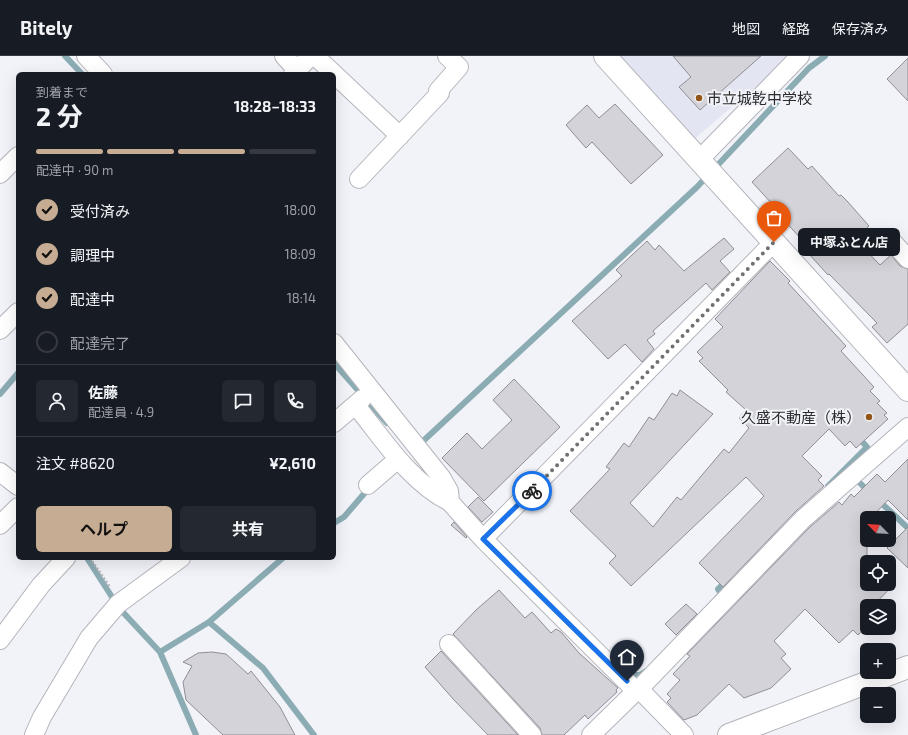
<!DOCTYPE html>
<html lang="ja">
<meta charset="utf-8">
<style>
:root{--surface:#171b24;--page:#242831;--text:#f1f3f6;--muted:#9ea1a6;--line:#363941;--accent:#c6ac92}
body{margin:0;font-family:"Exo 2","Noto Sans JP",sans-serif;background:var(--page);color:var(--text);height:100vh;display:flex;flex-direction:column;font-size:15px;white-space:nowrap}
*{box-sizing:border-box;margin:0}
p{font-size:13px;color:var(--muted)}
.icon{flex:none;width:22px;height:22px;fill:none;stroke:currentColor;stroke-width:2;stroke-linecap:round;stroke-linejoin:round}
.map{position:relative;flex:1;overflow:hidden}
.details{position:absolute;left:16px;top:16px;width:320px;height:488px;display:flex;flex-direction:column;background:var(--surface);border-radius:6px;box-shadow:0 4px 16px #0002}
.details>*{flex:none}
.needle{width:26px;rotate:294deg}
.fabs{position:absolute;left:860px;top:455px;display:grid;gap:8px}
.fabs a{display:grid;place-items:center;width:36px;height:36px;border-radius:6px;background:var(--surface);box-shadow:0 4px 16px #0002;font-size:20px}
.pin{position:absolute;display:grid;place-items:center;width:34px;height:34px;color:#fff;margin:-41px -17px;border-radius:50% 50% 50% 0;rotate:-45deg;box-shadow:0 0 4px #0007}
.pin .icon{rotate:45deg}
.courier{position:absolute;display:grid;place-items:center;width:40px;height:40px;margin:-20px;border:3px solid #1a73e8;border-radius:50%;background:#fff;color:#222;box-shadow:0 1px 5px #0007}
.bubble{position:absolute;height:28px;border-radius:6px;background:var(--surface);box-shadow:0 4px 16px #0002;font-size:13px;font-weight:700;line-height:28px;text-align:center}
.summary em{font-style:normal;font-weight:700}
.summary div{display:flex;flex-direction:column-reverse}
.summary{display:flex;align-items:center;justify-content:space-between;height:68px;padding:0 20px}
h1{font-size:26px;font-weight:700;line-height:30px}
.bar{display:grid;grid-template-columns:repeat(4,1fr);gap:6px 4px;align-content:center;height:48px;padding:0 20px}
.bar i{height:5px;border-radius:3px;background:var(--line)}
.bar .active{background:var(--accent)}
.bar p{grid-column:span 4}
.line{display:flex;align-items:center;gap:10px;padding:0 20px;border-top:1px solid var(--line)}
.line div{flex:1}
.round{display:grid;place-items:center;flex:none;width:42px;height:42px;border-radius:6px;background:var(--page)}
ol{padding:0 20px;list-style:none}
li{display:flex;align-items:center;gap:12px;height:44px}
li p{margin-inline-start:auto}
li .icon{padding:4px;border-radius:50%;background:var(--accent);color:#111;stroke-width:4}
li:last-child{color:var(--muted)}
li i{width:22px;height:22px;border:2px solid var(--line);border-radius:50%}
.button{display:flex;gap:8px;margin-top:auto;padding:8px 20px}
.button a{flex:1;height:46px;border-radius:6px;background:var(--accent);color:#111;font-size:16px;font-weight:700;line-height:46px;text-align:center}
.button a+a{background:var(--page);color:var(--text)}
header{display:flex;align-items:center;gap:24px;box-sizing:border-box;height:56px;padding:0 20px;background:var(--surface);border-bottom:1px solid var(--line)}
header strong{font-size:19px}
nav{display:flex;gap:22px;margin-inline-start:auto;font-size:14px}
.map>svg:first-child{display:block}
</style>
<header>
<strong>Bitely</strong>
<nav><a>地図</a><a>経路</a><a>保存済み</a></nav>
</header>
<div class="map">
<svg width="908" height="679" viewBox="0 0 908 679">
<rect width="100%" height="100%" fill="#f2f3f9"/>
<!-- built -->
<path fill="#e4e5f3" d="M619,0H792L693,84Z"/>
<g fill="none" stroke-linecap="round" stroke-linejoin="round">
<!-- stream -->
<path stroke="#8cacb4" stroke-width="6" d="M65,0L82,18
M334,307L387,367
M0,338L18,317
M417,388L421,387L697,131L809,12L825,0
M857,422L856,423L869,436
M828,430L867,391L857,380
M877,443L908,472
M334,467L344,461L369,432
M87,502L119,552L160,596L196,679
M717,542L721,538L718,533L727,524
M209,566L263,612L314,679
M160,596L209,566L283,502
M627,615L631,619H640L646,615"/>
</g>
<!-- building -->
<path fill="#d3d3d9" stroke="#8f8e94" d="M673,0H761L700,54L679,31L691,21Z
M908,2V45L887,23Z
M615,48L663,99L631,128L592,86L586,92L566,69L587,49L599,62Z
M788,92L808,113L812,110L839,140L841,139L848,146L869,170L855,183L880,209L891,199L900,210L908,213V268L887,287L872,271L877,267L829,218L828,219L800,188L803,185L782,162L784,161L752,126Z
M724,182L734,193L720,205L730,216L712,234L706,227L653,275L655,278L647,284L654,293L642,306L625,288L608,303L572,265L622,220L616,214L647,185L655,194L659,189L684,215Z
M770,205L790,225L788,227L846,290L841,295L874,331L870,335L880,345L877,347L887,357L884,359L888,363L856,392L850,385L845,390L829,373L802,400L822,420L818,424L824,430L795,456L723,531L699,507L764,440L746,421L631,530L609,507L616,500L570,455L610,413L606,411L624,387L629,391L649,361L654,364L672,337L677,340L680,334L713,358L630,447L653,471L677,441L681,444L724,393L729,397L749,372L739,362L746,354L726,336L728,334L699,305L703,302L697,296L723,271L715,263Z
M514,323L560,371L484,445L442,402L467,377L482,393L512,364L493,344Z
M908,403V464L888,444L871,462H867V528H894L873,550H867V570L858,579L853,574L839,587L805,553L774,585L786,598L781,602L791,613L771,632L744,642L729,628L697,659L684,664L667,646L671,642L667,638L680,624L673,618L690,600L687,598L810,471L839,446L842,449L851,438L854,441L877,418L885,426Z
M478,441L493,456L482,466L468,451Z
M454,466L467,481L466,482L451,469Z
M908,471V512L887,492Z
M499,534L525,562L532,556L551,577L556,573L561,576L579,597L618,632L616,634L617,636L588,663L585,659L564,679H542L540,672L453,578L476,554Z
M686,548L697,558L676,579L665,568Z
M441,595L518,679H488L454,644L425,611Z
M212,596L226,598L248,618L251,615L280,651L295,679H223L186,644L183,626L192,610L183,606L198,597Z"/>
<g fill="none" stroke-linecap="round" stroke-linejoin="round">
<!-- street casing -->
<g stroke="#b4b5bb" stroke-width="20">
<path id="street" d="M86,0L103,18
M284,0L297,14
M315,0L400,80
M293,18L311,0
M699,104L800,0
M0,118L18,100
M359,123L440,37L438,35L459,11L447,0
M890,183L908,203
M0,274L18,256
M334,287L441,421L449,435L450,446L483,483L636,635L639,633L684,679
M354,351L361,356C387,389 412,427 450,446
M334,367L362,343
M0,416L18,430
M368,429L398,403
M0,469L18,451
M483,483L774,186
M0,584L41,529L66,502
M449,588L532,679
M639,633L803,463L908,371
M34,679L42,661L89,582L118,548L181,502
M591,679L636,635"/>
</g>
<!-- secondary casing -->
<g stroke="#b4b5bb" stroke-width="24">
<path id="secondary" d="M605,0L908,334
M729,679L908,611"/>
</g>
<!-- path -->
<path stroke="#b3b3b8" stroke-width="2.5" stroke-dasharray="2 2" stroke-linecap="butt" d="M90,502L110,531"/>
<!-- street -->
<use href="#street" stroke="#fff" stroke-width="18"/>
<!-- secondary -->
<use href="#secondary" stroke="#fff" stroke-width="22"/>
</g>
<g fill="none" stroke-linecap="round" stroke-linejoin="round">
<!-- done -->
<path stroke="#717174" stroke-width="4" stroke-dasharray="0 7.2" d="M532,435L774,186"/>
<!-- route -->
<path stroke="#1a73e8" stroke-width="5" d="M532,435L483,483L627,625"/>
</g>
<!-- markers -->
<g fill="#925517" stroke="#f2f3f9" stroke-width="1.5">
<circle cx="699" cy="42" r="4"/>
<circle cx="869" cy="361" r="4"/>
</g>
<g text-anchor="middle" dominant-baseline="central" stroke-width="4" stroke-linejoin="round" paint-order="stroke">
<!-- poi labels -->
<g font-size="15" fill="#2b2b2d" stroke="#f2f3f9" text-anchor="start">
<text x="707" y="42">市立城乾中学校</text>
<text x="861" y="361" text-anchor="end">久盛不動産（株）</text>
</g>
</g>
</svg>
<div class="fabs">
<a><svg class="needle" viewBox="-14 -14 28 28"><path d="M0-13l5 13h-10z" fill="#e53935"/><path d="M0 13l5-13h-10z" fill="#9ea1a6"/></svg></a>
<a><svg class="icon" aria-label="locate" viewBox="0 0 24 24"><circle cx="12" cy="12" r="6"/><path d="M12 2v4M12 18v4M2 12h4M18 12h4"/></svg></a>
<a><svg class="icon" aria-label="layers" viewBox="0 0 24 24"><path d="M12 4l9 5-9 5-9-5zM3 14l9 5 9-5"/></svg></a>
<a>+</a>
<a>−</a>
</div>
<div class="pin" style="left:774px;top:186px;background:#ea580c"><svg class="icon" aria-label="bag" viewBox="0 0 24 24"><path d="M5 8h14l-1 12H6zM9 8a3 3 0 0 1 6 0"/></svg></div>
<div class="pin" style="left:627px;top:625px;background:#1f2937"><svg class="icon" aria-label="home" viewBox="0 0 24 24"><path d="M3 11l9-7 9 7M6 9v11h12V9"/></svg></div>
<div class="courier" style="left:532px;top:435px"><svg class="icon" aria-label="bike" viewBox="0 0 24 24"><circle cx="6" cy="16" r="4"/><circle cx="18" cy="16" r="4"/><path d="M6 16l4-8h5l3 8M10 8l3 8H6M13 5h3"/></svg></div>
<div class="bubble" style="left:798px;top:172px;width:102px">中塚ふとん店</div>
<section class="details">
<div class="summary"><div><h1>2 分</h1><p>到着まで</p></div><em>18:28–18:33</em></div>
<div class="bar"><i class="active"></i><i class="active"></i><i class="active"></i><i></i><p>配達中 · 90 m</p></div>
<ol>
<li><svg class="icon" aria-label="check" viewBox="0 0 24 24"><path d="M5 12l5 5 9-10"/></svg>受付済み<p>18:00</p></li>
<li><svg class="icon" aria-label="check" viewBox="0 0 24 24"><path d="M5 12l5 5 9-10"/></svg>調理中<p>18:09</p></li>
<li><svg class="icon" aria-label="check" viewBox="0 0 24 24"><path d="M5 12l5 5 9-10"/></svg>配達中<p>18:14</p></li>
<li><i></i>配達完了</li>
</ol>
<div class="line" style="height:72px"><a class="round"><svg class="icon" aria-label="person" viewBox="0 0 24 24"><circle cx="12" cy="8" r="4"/><path d="M4 21q1-7 8-7t8 7"/></svg></a><div><b>佐藤</b><p>配達員 · 4.9</p></div><a class="round"><svg class="icon" aria-label="chat" viewBox="0 0 24 24"><path d="M4 5h16v11H9l-5 4z"/></svg></a><a class="round"><svg class="icon" aria-label="phone" viewBox="0 0 24 24"><path d="M5 4h4l2 5-3 2q2 4 5 5l2-3 5 2v4C11 20 4 13 5 4z"/></svg></a></div>
<div class="line" style="height:52px"><div>注文 #8620</div><b>¥2,610</b></div>
<div class="button"><a>ヘルプ</a><a>共有</a></div>
</section>
</div>
